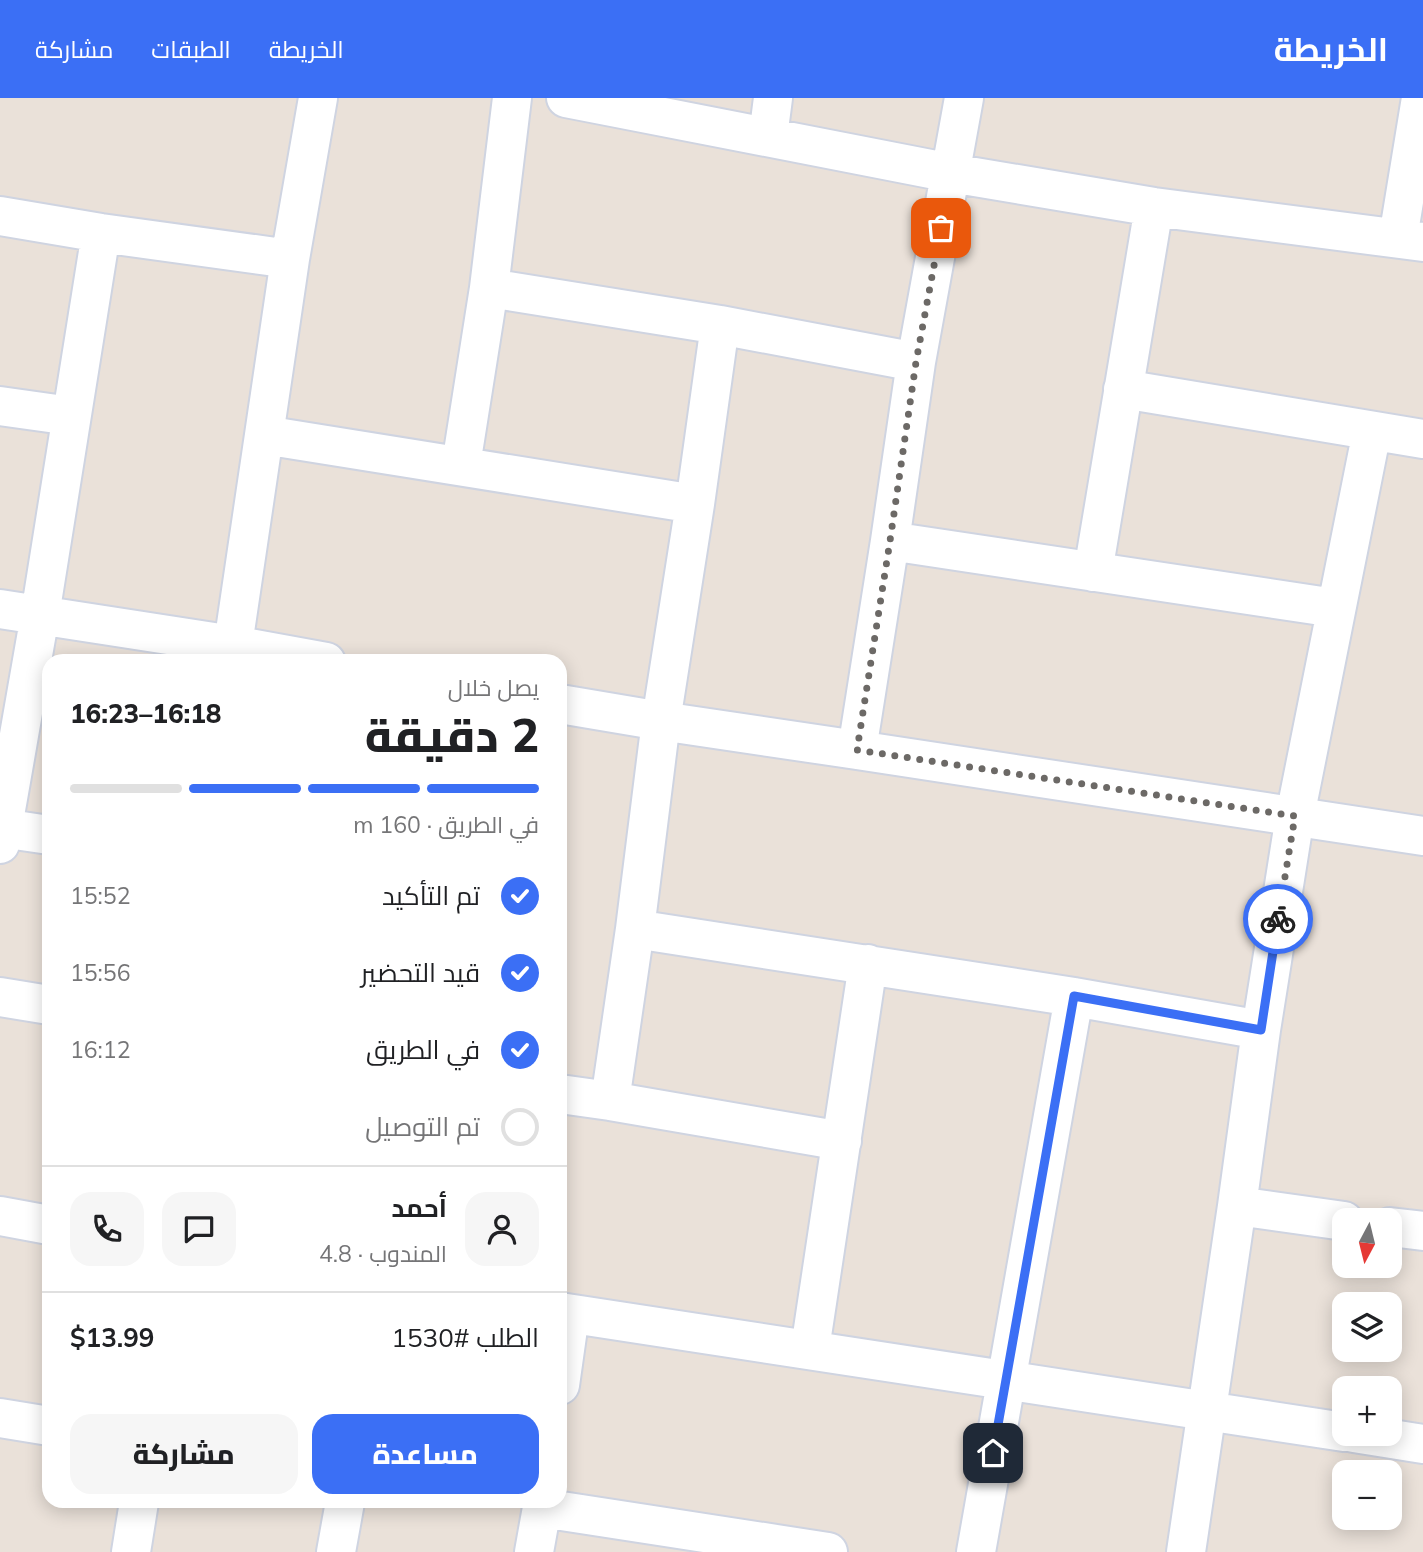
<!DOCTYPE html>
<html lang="ar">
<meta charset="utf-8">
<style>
:root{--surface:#fff;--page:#f6f6f6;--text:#202124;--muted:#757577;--line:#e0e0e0;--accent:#3b6ff5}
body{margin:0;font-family:Mulish,Cairo,sans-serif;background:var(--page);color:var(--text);direction:rtl;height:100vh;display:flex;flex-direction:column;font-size:26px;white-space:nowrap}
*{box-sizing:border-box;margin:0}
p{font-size:23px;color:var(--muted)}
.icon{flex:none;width:38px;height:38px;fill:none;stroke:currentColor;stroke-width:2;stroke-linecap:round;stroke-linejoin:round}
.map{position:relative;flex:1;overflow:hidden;direction:ltr}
.panel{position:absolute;left:42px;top:556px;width:525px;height:854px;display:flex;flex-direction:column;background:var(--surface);border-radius:21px;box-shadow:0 4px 18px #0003;direction:rtl}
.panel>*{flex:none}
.needle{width:46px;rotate:187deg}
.tools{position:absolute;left:1332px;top:1110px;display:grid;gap:14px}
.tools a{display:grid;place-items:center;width:70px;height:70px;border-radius:14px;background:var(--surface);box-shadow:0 4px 18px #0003;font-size:35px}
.pin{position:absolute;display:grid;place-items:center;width:60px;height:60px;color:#fff;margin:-30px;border-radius:14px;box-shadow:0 4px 10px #0006}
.courier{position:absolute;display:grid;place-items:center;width:70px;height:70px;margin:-35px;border:5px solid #3b6ff5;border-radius:50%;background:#fff;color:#222;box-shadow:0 2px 9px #0007}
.summary em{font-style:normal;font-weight:800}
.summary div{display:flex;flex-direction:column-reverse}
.summary{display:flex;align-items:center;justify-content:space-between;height:119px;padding:0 28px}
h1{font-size:46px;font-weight:800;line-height:52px}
.bar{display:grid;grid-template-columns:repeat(4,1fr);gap:10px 7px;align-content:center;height:84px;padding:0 28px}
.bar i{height:9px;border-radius:5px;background:var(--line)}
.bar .active{background:var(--accent)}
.bar p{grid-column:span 4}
.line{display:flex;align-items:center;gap:18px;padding:0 28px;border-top:2px solid var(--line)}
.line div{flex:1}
.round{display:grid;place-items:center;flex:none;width:74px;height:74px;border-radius:21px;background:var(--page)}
ol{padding:0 28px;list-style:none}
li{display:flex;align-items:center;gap:21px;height:77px}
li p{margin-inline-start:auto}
li .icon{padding:7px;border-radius:50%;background:var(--accent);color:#fff;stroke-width:4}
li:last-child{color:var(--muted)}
li i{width:38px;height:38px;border:4px solid var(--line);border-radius:50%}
.primary-button{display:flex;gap:14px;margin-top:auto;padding:14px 28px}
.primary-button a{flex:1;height:80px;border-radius:21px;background:var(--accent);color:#fff;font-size:28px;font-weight:800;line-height:80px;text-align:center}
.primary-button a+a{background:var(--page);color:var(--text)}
header{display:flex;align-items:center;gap:42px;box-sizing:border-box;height:98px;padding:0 35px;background:var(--accent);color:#fff}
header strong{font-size:33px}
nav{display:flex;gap:38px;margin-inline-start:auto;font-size:24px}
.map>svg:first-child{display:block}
</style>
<header>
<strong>الخريطة</strong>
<nav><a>الخريطة</a><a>الطبقات</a><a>مشاركة</a></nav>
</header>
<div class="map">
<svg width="1423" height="1454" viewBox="0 0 1423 1454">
<rect width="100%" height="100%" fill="#eae1d9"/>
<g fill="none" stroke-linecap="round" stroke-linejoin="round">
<!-- minor casing -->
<g stroke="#cfd4e1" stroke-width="42">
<path id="minor" d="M566,0L951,75L1154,109L1423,144
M768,39L773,0
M0,118L101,135L290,161
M1398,140L1421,0
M489,190L720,227L916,264
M1123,291L1423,341
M0,308L71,318
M264,337L695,406
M461,367L489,190L512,0
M890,443L1335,510
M1093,474L1154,109
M0,511L233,547L326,564
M233,547L290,161L318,0
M560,606L661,623L857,652L1423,738
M857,652L890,443L916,264L964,0
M2,730L49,737
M0,746L40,517L101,135
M635,831L1074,899L1261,932
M0,899L49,907
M560,996L610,1003L842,1043
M610,1003L635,831L661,623L695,406L720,227
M1237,1108L1344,1123
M0,1118L49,1127
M1390,1129L1423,1133
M560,1214L1344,1334
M810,1251L868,866
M560,1287L570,1216
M0,1320L49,1328
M1354,1335L1423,1346
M542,1410L828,1454
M131,1454L139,1404
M336,1454L345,1404
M534,1454L543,1404
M976,1454L1074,899
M1186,1454L1237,1108L1261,932L1295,718L1372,333"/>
</g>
<!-- minor -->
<use href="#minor" stroke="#fff" stroke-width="38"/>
</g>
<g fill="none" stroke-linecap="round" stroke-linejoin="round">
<!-- done -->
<path stroke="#6c6966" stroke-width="7" stroke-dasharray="0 12.6" d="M941,130L916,264L890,443L857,652L1295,718L1278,821"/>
<!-- route -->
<path stroke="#3b6ff5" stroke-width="9" d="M993,1355L1074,898L1261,932L1278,821"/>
</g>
</svg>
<div class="tools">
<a><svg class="needle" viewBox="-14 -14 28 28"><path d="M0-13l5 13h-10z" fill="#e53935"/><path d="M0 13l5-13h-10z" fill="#757577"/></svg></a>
<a><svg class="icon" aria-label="layers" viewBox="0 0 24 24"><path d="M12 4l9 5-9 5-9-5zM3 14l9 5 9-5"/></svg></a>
<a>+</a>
<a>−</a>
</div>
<div class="pin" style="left:941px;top:130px;background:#ea580c"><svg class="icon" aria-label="bag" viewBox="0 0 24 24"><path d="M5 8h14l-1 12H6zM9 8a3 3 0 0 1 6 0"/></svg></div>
<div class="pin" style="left:993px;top:1355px;background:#1f2937"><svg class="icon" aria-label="home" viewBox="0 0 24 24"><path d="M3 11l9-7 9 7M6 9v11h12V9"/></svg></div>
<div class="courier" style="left:1278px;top:821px"><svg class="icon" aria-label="bike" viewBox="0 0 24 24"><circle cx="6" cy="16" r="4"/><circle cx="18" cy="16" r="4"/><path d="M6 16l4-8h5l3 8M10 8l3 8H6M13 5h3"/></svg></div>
<section class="panel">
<div class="summary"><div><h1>2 دقيقة</h1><p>يصل خلال</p></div><em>16:18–16:23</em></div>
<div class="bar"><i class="active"></i><i class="active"></i><i class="active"></i><i></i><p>في الطريق · 160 m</p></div>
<ol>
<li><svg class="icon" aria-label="check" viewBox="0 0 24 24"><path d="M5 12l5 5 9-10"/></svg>تم التأكيد<p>15:52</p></li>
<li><svg class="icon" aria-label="check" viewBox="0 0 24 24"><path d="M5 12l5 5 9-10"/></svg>قيد التحضير<p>15:56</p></li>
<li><svg class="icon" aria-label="check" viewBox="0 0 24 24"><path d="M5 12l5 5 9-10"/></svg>في الطريق<p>16:12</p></li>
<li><i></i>تم التوصيل</li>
</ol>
<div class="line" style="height:126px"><a class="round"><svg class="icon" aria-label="person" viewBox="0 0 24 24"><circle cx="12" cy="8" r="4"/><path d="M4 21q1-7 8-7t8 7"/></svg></a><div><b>أحمد</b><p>المندوب · 4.8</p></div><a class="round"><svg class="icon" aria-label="chat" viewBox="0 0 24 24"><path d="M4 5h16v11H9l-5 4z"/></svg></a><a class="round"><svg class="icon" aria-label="phone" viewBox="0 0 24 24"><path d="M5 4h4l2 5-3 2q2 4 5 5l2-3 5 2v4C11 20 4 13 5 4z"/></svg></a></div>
<div class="line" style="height:91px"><div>الطلب #1530</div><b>$13.99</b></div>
<div class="primary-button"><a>مساعدة</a><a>مشاركة</a></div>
</section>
</div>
